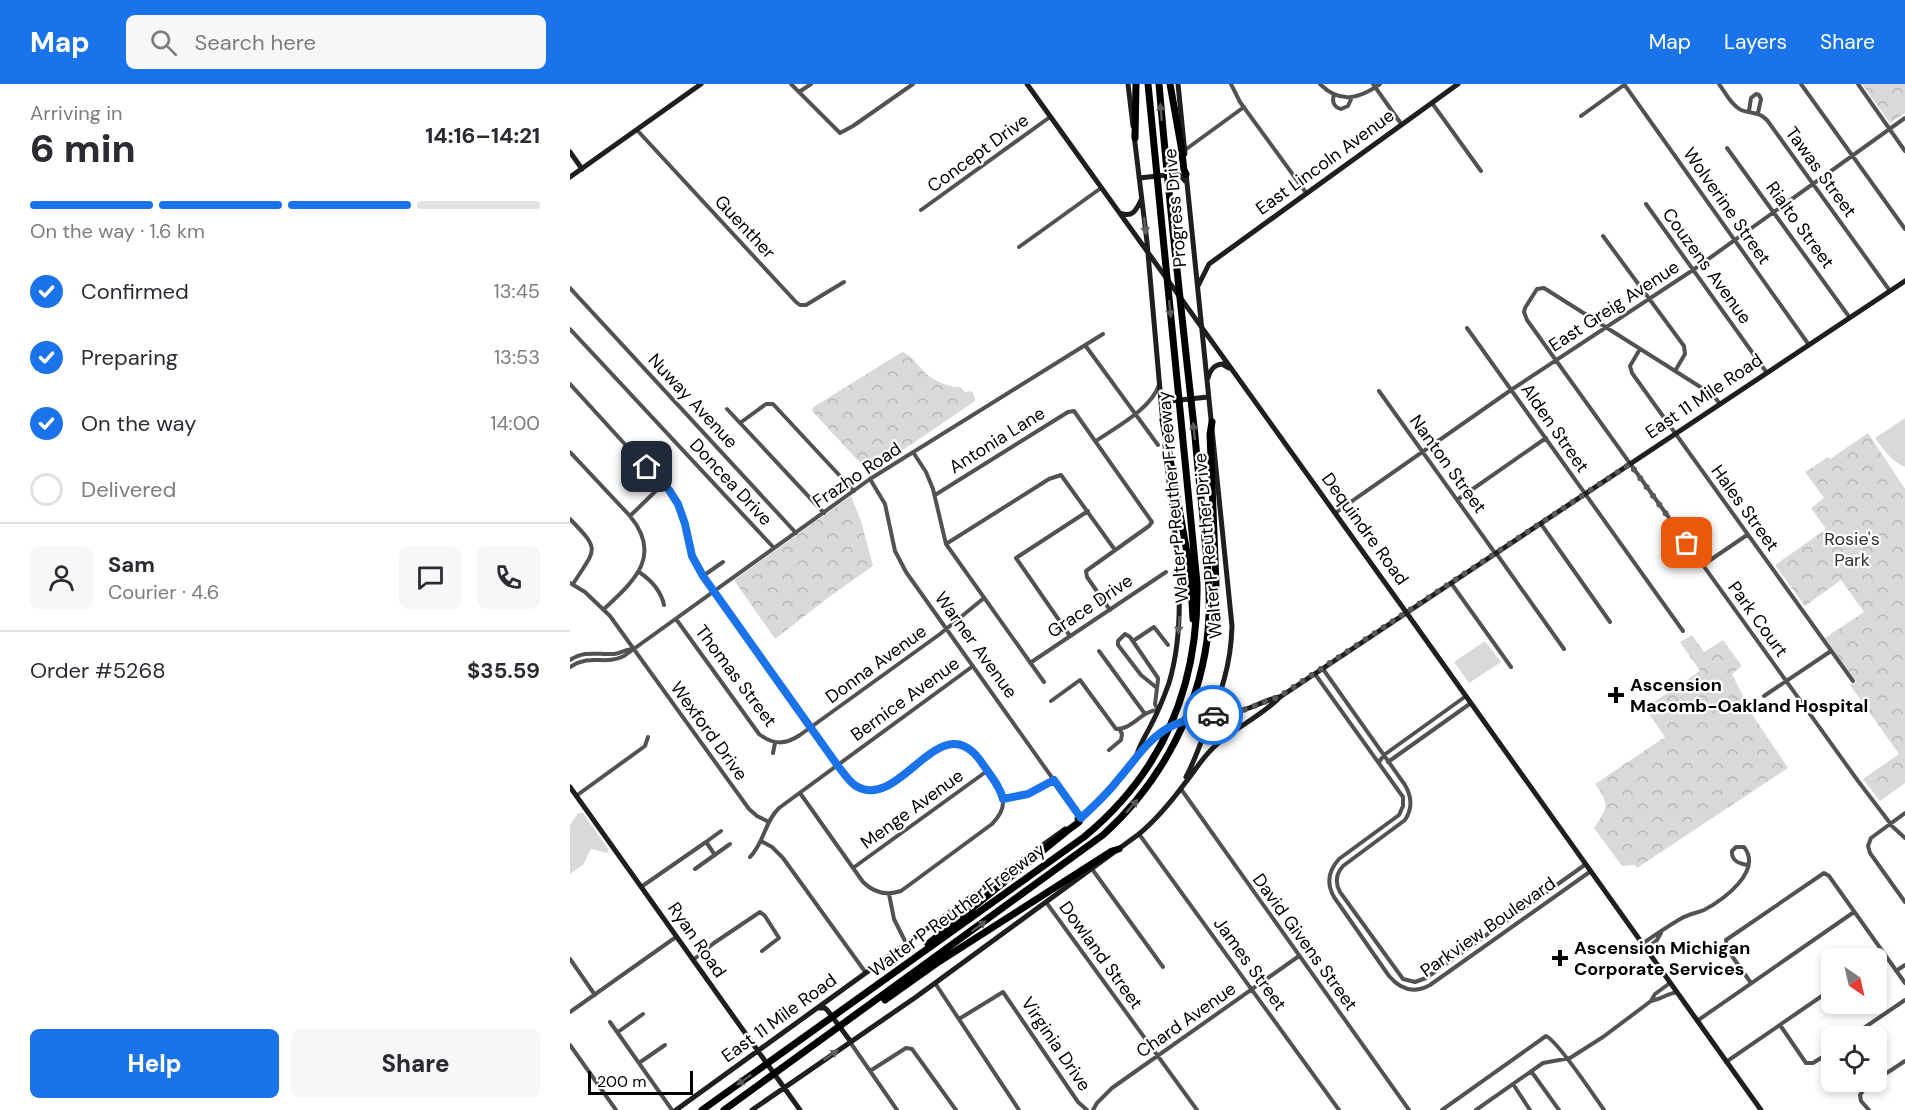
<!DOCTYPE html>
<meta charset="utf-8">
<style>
:root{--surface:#fff;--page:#f7f7f7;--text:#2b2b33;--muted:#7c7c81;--line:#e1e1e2;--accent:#1a73e8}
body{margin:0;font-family:"DM Sans",sans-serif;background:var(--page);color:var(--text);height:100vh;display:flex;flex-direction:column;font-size:22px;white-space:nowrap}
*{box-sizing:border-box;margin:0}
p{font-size:20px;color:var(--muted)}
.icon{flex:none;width:33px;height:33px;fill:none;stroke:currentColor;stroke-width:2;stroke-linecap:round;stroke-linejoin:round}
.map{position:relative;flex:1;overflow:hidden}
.side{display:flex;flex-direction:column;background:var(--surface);width:570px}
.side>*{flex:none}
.needle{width:39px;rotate:146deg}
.tools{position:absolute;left:1251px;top:864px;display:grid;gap:12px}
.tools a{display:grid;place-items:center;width:66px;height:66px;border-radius:9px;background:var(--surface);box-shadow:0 3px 9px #0003;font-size:30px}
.scale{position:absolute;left:18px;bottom:15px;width:105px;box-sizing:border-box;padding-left:6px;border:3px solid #000;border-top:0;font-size:16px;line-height:21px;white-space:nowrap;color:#000;-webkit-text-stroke:4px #fff;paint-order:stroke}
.pin{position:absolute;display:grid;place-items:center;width:51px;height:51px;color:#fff;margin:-26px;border-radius:12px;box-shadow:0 3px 9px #0006}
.courier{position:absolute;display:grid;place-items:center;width:60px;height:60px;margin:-30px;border:4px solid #1a73e8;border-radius:50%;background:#fff;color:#222;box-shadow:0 2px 8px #0007}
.headline em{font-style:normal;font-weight:800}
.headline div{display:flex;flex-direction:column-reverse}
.headline{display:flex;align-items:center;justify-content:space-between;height:102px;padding:0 30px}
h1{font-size:39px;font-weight:800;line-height:45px}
.bar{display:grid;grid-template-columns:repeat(4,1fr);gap:9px 6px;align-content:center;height:72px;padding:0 30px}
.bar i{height:8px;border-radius:4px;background:var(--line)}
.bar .current{background:var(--accent)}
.bar p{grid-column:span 4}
.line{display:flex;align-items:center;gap:15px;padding:0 30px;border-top:2px solid var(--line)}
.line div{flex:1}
.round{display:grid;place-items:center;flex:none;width:63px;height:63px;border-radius:9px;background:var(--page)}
ol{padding:0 30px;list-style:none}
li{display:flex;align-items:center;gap:18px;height:66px}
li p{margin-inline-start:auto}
li .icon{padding:6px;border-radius:50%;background:var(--accent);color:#fff;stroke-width:4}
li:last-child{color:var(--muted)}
li i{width:33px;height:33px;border:3px solid var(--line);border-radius:50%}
.button{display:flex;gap:12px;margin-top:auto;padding:12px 30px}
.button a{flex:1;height:69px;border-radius:9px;background:var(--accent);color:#fff;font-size:24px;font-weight:800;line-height:69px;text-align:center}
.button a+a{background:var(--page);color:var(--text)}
header{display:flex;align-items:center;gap:36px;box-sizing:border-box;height:84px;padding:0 30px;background:var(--accent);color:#fff}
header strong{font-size:28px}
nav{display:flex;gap:33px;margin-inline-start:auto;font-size:21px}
.search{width:420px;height:54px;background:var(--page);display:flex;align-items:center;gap:15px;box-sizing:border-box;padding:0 21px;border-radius:9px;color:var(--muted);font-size:22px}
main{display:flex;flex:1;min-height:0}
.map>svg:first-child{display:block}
</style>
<header>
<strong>Map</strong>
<div class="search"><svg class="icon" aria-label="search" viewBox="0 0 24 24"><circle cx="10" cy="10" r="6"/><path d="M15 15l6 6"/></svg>Search here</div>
<nav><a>Map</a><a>Layers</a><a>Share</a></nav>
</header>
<main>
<section class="side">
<div class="headline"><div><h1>6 min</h1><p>Arriving in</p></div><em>14:16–14:21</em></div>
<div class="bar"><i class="current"></i><i class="current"></i><i class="current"></i><i></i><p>On the way · 1.6 km</p></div>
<ol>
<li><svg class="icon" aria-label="check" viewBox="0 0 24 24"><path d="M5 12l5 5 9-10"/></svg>Confirmed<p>13:45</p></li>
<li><svg class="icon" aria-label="check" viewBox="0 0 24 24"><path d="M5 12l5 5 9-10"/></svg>Preparing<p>13:53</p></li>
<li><svg class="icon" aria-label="check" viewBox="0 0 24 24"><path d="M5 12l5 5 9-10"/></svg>On the way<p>14:00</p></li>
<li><i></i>Delivered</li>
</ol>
<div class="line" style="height:108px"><a class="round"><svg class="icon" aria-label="person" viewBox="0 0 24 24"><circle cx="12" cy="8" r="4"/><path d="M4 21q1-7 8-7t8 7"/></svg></a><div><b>Sam</b><p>Courier · 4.6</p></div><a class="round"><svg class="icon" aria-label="chat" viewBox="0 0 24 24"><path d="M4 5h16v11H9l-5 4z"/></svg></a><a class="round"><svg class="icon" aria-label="phone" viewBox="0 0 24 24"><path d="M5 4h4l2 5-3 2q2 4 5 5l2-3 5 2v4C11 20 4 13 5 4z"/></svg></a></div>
<div class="line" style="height:78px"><div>Order #5268</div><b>$35.59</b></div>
<div class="button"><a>Help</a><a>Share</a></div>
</section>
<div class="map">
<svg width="1335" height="1026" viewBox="0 0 1335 1026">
<defs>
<pattern id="forest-crowns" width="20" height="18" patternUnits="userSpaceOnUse" patternTransform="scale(1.5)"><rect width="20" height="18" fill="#d9d9d9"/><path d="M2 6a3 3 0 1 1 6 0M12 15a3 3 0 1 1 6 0" fill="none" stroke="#b8b8b8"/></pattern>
</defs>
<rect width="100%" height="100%" fill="#fff"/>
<!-- grass -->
<path fill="#d9d9d9" d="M1335,334V383C1321,377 1314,366 1305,354Z
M915,557L931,578L899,599L884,578Z
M8,729H13L39,766L37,769L21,765L13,781L0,790V741Z"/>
<!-- forest -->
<path fill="url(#forest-crowns)" d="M1292,0H1335V29L1320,39Z
M332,268C342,271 347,281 354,288C362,296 379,304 390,303L395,308L402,307L405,314V317L339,362L303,384H299L293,382L243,328L242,324Z
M1298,349L1335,405V699L1310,717L1293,695L1329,670L1280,601L1286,597L1255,554L1294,528L1271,496L1235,522L1205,481L1256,445L1241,424L1254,414L1235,388L1258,373L1260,375Z
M281,412L291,437L303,482L259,513L205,555L164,496Z
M1122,551L1134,568L1153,556L1172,582L1162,590L1183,632L1218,684L1067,784L1065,781L1052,782L1024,744C1038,723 1040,721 1025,700L1095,653L1075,624L1130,587L1110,558Z"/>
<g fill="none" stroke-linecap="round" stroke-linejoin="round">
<!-- street -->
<path stroke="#525252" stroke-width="4" d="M221,0L270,49L283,42L343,0
M661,0L670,18L737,110
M750,0C770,20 789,15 810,0
M803,0L832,41
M1054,0L1239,261
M1149,0C1155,8 1161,21 1171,26C1181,30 1188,27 1197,36L1320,207
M1231,0L1335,145
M1288,0L1335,67
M229,8L241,0
M764,10C762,17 763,23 771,25L778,22L782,13
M862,19L911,87
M1179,27L1181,14L1186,10L1189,11L1191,15L1188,29
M1011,32L1054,1
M67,46L226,218L230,221H236L274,198
M1157,64L1280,234
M615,66L674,23
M1076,120L1197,289
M351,126L480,33
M1033,152L1114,262L1115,270L1105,287
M449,163L531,104
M0,204L226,449
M897,244L1113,547
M0,245L204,464
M515,261L588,361
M1070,265L1060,282L1062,289L1283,597
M0,300L104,414C118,436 115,462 128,485L243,647L282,699C317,727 350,662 383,659C400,658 432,700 433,716C434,726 428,734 422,740L331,807C316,812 304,809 293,798L230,709
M809,307L925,469
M1150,320L1143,311L974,204L967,205L955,224L954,228L957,236L1288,697L1323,743L1335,754
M157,325L254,429
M170,339L196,320H203L284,407
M526,357C546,343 581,325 589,301
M0,368L60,432C93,472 64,497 34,525
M343,368L356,388L363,405L376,460L474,598
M300,395L315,420L325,467L336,488L510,733
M365,411L498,328L504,327L582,438L579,442L516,487L517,493L540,526
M887,416L976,354
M765,429L941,306L1123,186L1335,34
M60,432L93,400
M0,435C31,467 26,464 3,500
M971,440L1040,538
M376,460L479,395L491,391L545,466
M926,469L994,565
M1133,481L1177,451
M69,488C81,496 91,507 94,521
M133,492L153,478
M0,499L15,508L40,532L179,725L187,732L199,738
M881,499L941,583
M106,535L189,650C203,661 215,661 230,651L370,550L414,514
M500,552L446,474L518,427
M563,557L584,543L598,561
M529,567L575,630
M0,576C15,566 27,571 44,570C51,569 56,565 63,565
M460,579L596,488
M0,583C22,569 34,582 54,572L300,395L533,250
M753,585L835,701C842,713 843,724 835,736L773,782C766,790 765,799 770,808L833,895L845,898L856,894L1016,780
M745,590L833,713V722L829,731L769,775C758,787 756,799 764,813L819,892C830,905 844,910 860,901L1021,787
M1194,612L1261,567
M481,617L510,596L546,645C562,646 572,626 588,626L585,620L588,596V594L560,553L555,550L548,557V561L571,591L587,604
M539,666L551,656L552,650L550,646
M203,669L205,659
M809,678L814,671L896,612
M818,678L901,619
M611,705L839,1026
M6,712L75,662L78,653
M433,715L458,710L484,696
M1335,729L1301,754L1298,762L1300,769L1335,818
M569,750L769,1026
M191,757L202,763L213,774L296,889
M136,758L151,747
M180,773C194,759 195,737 209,724L403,582
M283,784L417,687
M125,785L160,760
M522,785L593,883
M71,803L136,758L145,771
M319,810L324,835L336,859
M476,818L627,1026
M1072,860C1085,851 1098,842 1112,834C1119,830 1127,829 1134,826C1153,816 1193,787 1174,763H1166L1162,767C1161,776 1169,780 1177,781
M1076,865L1087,856L1091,849
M0,875L25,911
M1306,875L1313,870
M123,876L144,859L190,828L195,832L209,854L192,867
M1326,887L1335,881
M365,899L449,1026
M1100,899L1085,910L1081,917C1091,915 1097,910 1107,908
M1181,899L1157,865L1156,856L1254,789L1259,792L1335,899
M0,928L106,853
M389,935L433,908L508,1018L517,1026
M1127,937L1284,828
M40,938L102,1026
M1210,941L1236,979H1243L1262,967
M48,948L73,930
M1282,952L1335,916
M280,958L327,1026
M0,961L46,1026
M1156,978L1262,905
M69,979L95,961
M300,987L336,964L342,965L386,1026
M961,987L989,1026
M1306,996L1335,977
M943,1000L960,1026
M523,1026L527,1019L542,1004L729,872
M872,1026L976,952C988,957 1024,1012 1034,1026
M906,1026L973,979L1000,974L1033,953L1081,917
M1299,1026L1291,1017L1290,1011L1295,1004L1305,998"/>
<!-- secondary -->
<path stroke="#1f1f1f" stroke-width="5" d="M457,0L836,528L1191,1026
M558,0L563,42
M608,0L615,70
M564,51L577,158L593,340
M0,68L12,85
M616,89L662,542C661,581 651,610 636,645C630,661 624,678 616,693
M0,93L131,0
M569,94L606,90L611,92L615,97
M550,129C562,134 566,127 571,116
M628,202L639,180L888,0
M638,294C640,287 643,281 652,280L659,284
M591,318L638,313
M650,614L651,622L660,629
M567,670C570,660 576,651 581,641C588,628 594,613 599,599C621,525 602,437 595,361
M0,703L230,1026
M507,735C538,719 557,677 583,654C611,629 637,636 670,627C683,624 695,616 709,613
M249,924H255L258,927L281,958
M106,1026L495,745
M182,1026L346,913L569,750C587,735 601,718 615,699C624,688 631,676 641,666C661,645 690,634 710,613L1335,197"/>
<!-- highway -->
<path stroke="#000" stroke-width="7" d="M600,0L611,62L614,86L616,90
M565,54L566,0
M593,336L620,485L623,535
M642,338L640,350L646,501L643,535
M358,860L497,747L509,738L511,734
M315,916L370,877L542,767L549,765
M132,1026L514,753C594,687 629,602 627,499L578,0
M154,1026L533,751C586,703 622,640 635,569C642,531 639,494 635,456C632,421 628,387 625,352C612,235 599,118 589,0"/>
</g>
<!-- one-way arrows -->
<defs><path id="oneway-solid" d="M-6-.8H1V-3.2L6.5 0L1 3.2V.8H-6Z" transform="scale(1.5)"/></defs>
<g fill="#595959">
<use href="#oneway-solid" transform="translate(591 28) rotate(-95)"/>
<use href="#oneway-solid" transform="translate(600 225) rotate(84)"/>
<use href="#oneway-solid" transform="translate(624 347) rotate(-96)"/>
<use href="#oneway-solid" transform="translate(562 722) rotate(-49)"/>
<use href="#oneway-solid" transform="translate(409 842) rotate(-36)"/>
<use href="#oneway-solid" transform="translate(174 996) rotate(145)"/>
</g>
<g fill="#626262">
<use href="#oneway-solid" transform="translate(575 142) rotate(84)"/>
<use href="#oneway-solid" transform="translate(609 541) rotate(94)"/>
<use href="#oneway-solid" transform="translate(261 971) rotate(-35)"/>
</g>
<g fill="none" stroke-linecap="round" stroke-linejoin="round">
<!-- done -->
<path stroke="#595959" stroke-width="6" stroke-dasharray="0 10.8" d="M643,631L671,627L710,612L1060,380L1117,459"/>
<!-- route -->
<path stroke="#1a73e8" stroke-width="8" d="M77,383L99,406L108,420L115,440L122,472L133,492L268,682C273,688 279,698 286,702C331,729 370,617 412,679C420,691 430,702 433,715L458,710L484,696L511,734C524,722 536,711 547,697C580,658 587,638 643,631"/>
</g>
<!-- markers -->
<g fill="#000" stroke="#fff" stroke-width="2">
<path d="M1043 602h6v6h6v6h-6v6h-6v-6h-6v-6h6z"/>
<path d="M987 865h6v6h6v6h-6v6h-6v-6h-6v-6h6z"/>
</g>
<g text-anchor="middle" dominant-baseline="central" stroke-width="4.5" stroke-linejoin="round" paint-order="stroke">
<!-- street labels -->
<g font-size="18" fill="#000" stroke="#fff">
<text transform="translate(408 69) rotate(-36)">Concept Drive</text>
<text transform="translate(755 78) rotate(-36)">East Lincoln Avenue</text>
<text transform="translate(1251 88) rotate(54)">Tawas Street</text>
<text transform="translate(1157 122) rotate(55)">Wolverine Street</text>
<text transform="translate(605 124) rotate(-95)">Progress Drive</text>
<text transform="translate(1230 141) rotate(54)">Rialto Street</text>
<text transform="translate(175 143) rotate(47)">Guenther</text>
<text transform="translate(1137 182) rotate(54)">Couzens Avenue</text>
<text transform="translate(1044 222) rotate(-33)">East Greig Avenue</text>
<text transform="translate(1134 312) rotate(-34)">East 11 Mile Road</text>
<text transform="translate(123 317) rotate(47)">Nuway Avenue</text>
<text transform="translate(985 344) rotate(55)">Alden Street</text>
<text transform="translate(427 356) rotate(-32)">Antonia Lane</text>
<text transform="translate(878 380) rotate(54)">Nanton Street</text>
<text transform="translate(287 391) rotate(-34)">Frazho Road</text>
<text transform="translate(161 398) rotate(47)">Doncea Drive</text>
<text transform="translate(603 413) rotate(-95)">Walter P Reuther Freeway</text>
<text transform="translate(1175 424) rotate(54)">Hales Street</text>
<text transform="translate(795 445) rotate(54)">Dequindre Road</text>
<text transform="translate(638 462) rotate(-95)">Walter P Reuther Drive</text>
<text transform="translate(520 522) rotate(-34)">Grace Drive</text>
<text transform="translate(1188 535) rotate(54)">Park Court</text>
<text transform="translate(406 561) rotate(54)">Warner Avenue</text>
<text transform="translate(306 580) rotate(-36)">Donna Avenue</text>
<text transform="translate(166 592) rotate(53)">Thomas Street</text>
<text transform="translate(335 615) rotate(-36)">Bernice Avenue</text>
<text transform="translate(139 647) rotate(54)">Wexford Drive</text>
<text transform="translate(342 725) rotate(-36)">Menge Avenue</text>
<text transform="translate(387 826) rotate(-36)">Walter P Reuther Freeway</text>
<text transform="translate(918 843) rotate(-35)">Parkview Boulevard</text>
<text transform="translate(127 856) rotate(55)">Ryan Road</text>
<text transform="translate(735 858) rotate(54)">David Givens Street</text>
<text transform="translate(531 871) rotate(54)">Dowland Street</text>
<text transform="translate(680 880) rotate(54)">James Street</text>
<text transform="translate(209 934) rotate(-36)">East 11 Mile Road</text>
<text transform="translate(616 936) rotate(-35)">Chard Avenue</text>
<text transform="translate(486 960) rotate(56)">Virginia Drive</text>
</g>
<!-- park labels -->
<g font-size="18" fill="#303030" stroke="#fff">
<text x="1282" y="455">Rosie's<tspan x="1282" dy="21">Park</tspan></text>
</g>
<!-- poi labels -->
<g font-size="18" font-weight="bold" fill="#000" stroke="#fff" text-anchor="start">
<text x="1060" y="601">Ascension<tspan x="1060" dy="21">Macomb-Oakland Hospital</tspan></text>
<text x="1004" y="864">Ascension Michigan<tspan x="1004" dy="21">Corporate Services</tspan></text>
</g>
</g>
</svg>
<div class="tools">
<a><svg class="needle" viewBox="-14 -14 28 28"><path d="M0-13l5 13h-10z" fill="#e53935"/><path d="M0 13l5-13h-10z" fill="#7c7c81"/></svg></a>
<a><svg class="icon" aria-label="locate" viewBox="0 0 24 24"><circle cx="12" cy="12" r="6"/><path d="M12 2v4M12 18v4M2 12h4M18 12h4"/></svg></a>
</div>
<div class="scale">200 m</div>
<div class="pin" style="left:1117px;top:459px;background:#ea580c"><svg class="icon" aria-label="bag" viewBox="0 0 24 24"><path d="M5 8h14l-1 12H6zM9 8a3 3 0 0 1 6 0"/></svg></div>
<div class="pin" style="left:77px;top:383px;background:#1f2937"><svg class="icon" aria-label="home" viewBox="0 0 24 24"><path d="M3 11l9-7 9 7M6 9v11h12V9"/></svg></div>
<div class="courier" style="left:643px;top:631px"><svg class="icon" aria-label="car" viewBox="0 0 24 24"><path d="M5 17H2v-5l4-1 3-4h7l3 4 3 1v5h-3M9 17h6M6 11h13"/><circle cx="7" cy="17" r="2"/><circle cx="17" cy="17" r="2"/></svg></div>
</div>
</main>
